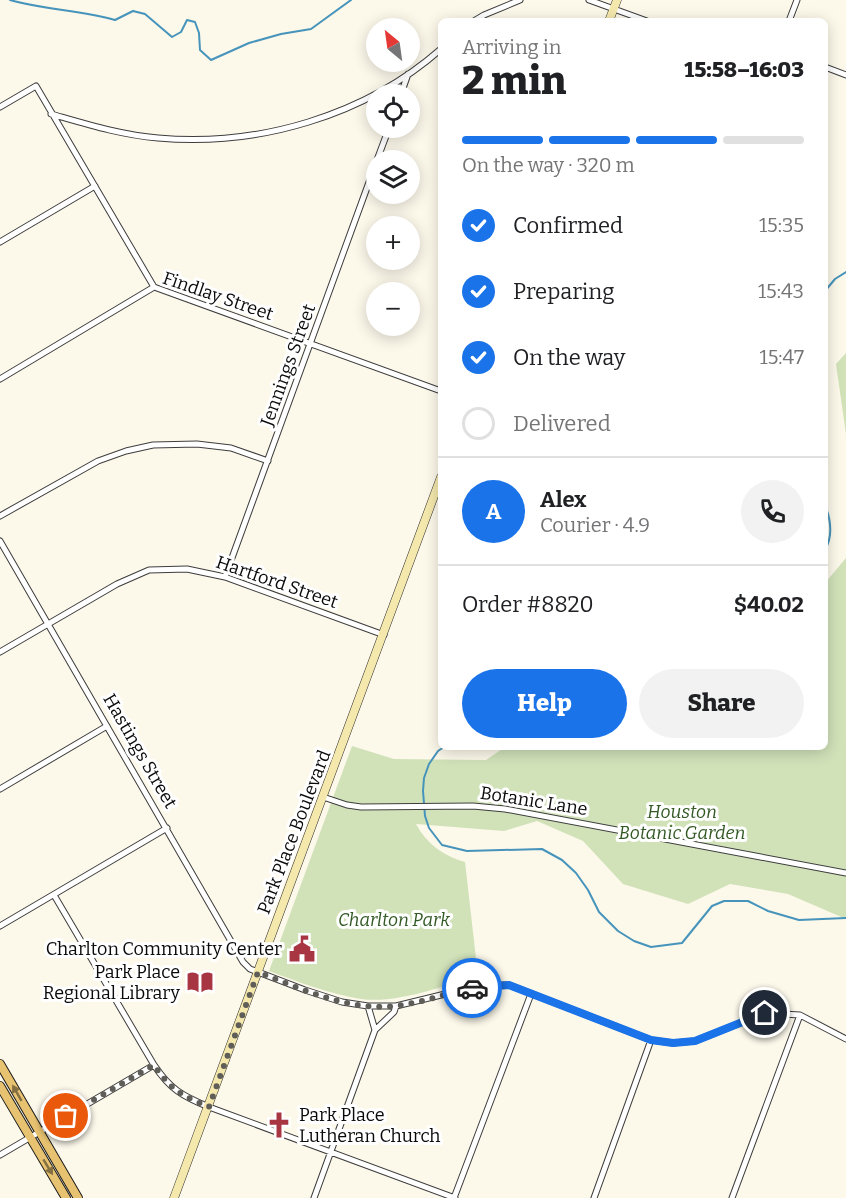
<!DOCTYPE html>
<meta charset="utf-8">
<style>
:root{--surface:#fff;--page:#f2f2f2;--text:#202124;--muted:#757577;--line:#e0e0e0;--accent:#1a73e8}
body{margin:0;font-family:Bitter,serif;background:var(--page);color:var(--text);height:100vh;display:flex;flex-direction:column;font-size:22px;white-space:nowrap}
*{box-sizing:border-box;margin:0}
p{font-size:20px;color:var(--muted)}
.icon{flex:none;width:33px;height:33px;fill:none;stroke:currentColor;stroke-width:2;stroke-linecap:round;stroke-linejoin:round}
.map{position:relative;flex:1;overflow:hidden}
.panel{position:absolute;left:438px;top:18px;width:390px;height:732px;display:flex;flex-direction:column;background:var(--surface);border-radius:9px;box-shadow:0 3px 15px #0003}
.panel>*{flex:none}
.needle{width:39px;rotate:331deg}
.fabs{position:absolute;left:366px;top:18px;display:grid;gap:12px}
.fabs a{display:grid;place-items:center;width:54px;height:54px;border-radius:50%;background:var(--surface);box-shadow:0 3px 15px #0003;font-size:30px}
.pin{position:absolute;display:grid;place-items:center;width:51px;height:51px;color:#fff;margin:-26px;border:3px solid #fff;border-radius:50%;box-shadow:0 2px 6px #0007}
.courier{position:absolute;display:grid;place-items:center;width:60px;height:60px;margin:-30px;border:4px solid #1a73e8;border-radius:50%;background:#fff;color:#222;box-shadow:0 2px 8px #0007}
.head em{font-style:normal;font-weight:800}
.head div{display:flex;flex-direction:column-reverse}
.head{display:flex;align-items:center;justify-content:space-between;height:102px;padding:0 24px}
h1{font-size:39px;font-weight:800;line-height:45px}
.bar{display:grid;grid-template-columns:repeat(4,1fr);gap:9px 6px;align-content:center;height:72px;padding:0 24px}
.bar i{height:8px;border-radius:4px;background:var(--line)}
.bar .on{background:var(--accent)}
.bar p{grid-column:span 4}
.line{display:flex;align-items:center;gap:15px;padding:0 24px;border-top:2px solid var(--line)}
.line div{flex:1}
.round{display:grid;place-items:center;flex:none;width:63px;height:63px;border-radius:32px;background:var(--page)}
ol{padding:0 24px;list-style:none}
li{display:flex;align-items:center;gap:18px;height:66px}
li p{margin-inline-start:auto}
li .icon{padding:6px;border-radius:50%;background:var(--accent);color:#fff;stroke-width:4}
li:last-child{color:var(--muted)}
li i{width:33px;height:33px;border:3px solid var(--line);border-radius:50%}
.action{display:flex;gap:12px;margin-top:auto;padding:12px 24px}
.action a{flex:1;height:69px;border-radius:36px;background:var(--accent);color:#fff;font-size:24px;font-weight:800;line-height:69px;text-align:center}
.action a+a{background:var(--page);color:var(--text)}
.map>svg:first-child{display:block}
</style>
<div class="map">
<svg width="846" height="1198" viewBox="0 0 846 1198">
<rect width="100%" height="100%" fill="#fcf8ea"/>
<!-- green -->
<path fill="#d1e2b9" d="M846,353V434L836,364Z
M846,558V919L788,894L730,884L688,904L623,884L583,841L537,821L504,831L416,824C427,844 443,856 465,862L478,976C443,986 397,1004 361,999C329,994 299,982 269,971L352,746L394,759L486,760L505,747H825V583Z"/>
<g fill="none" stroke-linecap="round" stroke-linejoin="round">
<!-- stream -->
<path stroke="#4694bb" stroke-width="2" d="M10,0C45,10 81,10 115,20L133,11L145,14L172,37L181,32L187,20L195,22L199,33L200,50L211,60L249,43L281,34L311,29L351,0
M825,291L835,279L846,272
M825,505C831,520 833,536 825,550
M444,747L438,751L429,764L424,778L423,791L425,816L429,828L442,845L467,851L542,849L562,860L576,873L588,890L599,912L618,931L634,941L651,947L682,943L712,906L724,901H748L768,911L799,920L846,918"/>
<!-- street casing -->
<g stroke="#3d3d3d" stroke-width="7">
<path id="street" d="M589,0L647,21
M474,21L484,15L520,0
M789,21L797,0
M825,67L846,75
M401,94L408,74
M0,107L36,86L154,287
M51,114C86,124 121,135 158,138C258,147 365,116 441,49
M377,160L389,128
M0,242L95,186
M0,379L154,287L441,391
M0,516L98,461L126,451L153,445L197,444L231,448L268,461
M0,541L243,962L250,969L305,990L342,1002L368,1006H396L482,985H509L651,1040L673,1043L695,1041L765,1013L800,1015L846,1039
M225,577L376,163
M0,652L117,584L149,570L187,569L225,577L384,635
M0,789L107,726
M323,797L347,805L361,807L473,806L505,809L846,873
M54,895L154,1065C170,1089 182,1096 209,1107L455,1198
M0,926L167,828
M368,1006L375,1030
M0,1155L154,1065
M314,1198L375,1030L394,1012L396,1006
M454,1198L531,994
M594,1198L651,1040
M732,1198L800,1015"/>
</g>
<!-- secondary casing -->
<g stroke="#2c2c2c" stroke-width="9">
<path id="secondary" d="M609,21L617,0
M174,1198L441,477"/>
</g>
<!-- primary casing -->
<g stroke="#1b1b1b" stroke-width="10">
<path id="primary" d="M0,1064L78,1198
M0,1086L66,1198"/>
</g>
<!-- street -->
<use href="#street" stroke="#fff" stroke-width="5"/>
<!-- secondary -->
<use href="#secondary" stroke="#f5e8ad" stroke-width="8"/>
<!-- primary -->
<use href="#primary" stroke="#e7c270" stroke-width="8"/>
</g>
<!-- one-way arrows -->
<defs><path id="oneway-solid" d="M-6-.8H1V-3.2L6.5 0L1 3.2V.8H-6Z" transform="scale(1.5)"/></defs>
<g fill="#846f42">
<use href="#oneway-solid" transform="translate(17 1093) rotate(-120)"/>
<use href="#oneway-solid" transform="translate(48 1167) rotate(59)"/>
</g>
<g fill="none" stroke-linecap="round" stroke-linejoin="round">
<!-- done -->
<path stroke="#5f5d58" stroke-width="6" stroke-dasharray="0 10.8" d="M66,1116L154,1065C170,1089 182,1096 209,1107L258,972C301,989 348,1011 395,1006C421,1003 447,993 472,988"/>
<!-- route -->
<path stroke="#1a73e8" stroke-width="8" d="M472,988L509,985L651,1040L673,1043L695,1041L765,1013"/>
</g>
<!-- icons -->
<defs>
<g id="civic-bare" transform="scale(2.07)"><path d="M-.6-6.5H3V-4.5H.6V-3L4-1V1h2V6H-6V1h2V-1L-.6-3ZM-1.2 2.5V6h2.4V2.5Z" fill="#a83542" stroke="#fff" stroke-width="2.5" paint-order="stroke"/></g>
<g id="library-bare" transform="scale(2.07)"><path d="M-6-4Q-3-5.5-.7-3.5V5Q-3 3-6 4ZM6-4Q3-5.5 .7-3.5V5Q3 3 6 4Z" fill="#a83542" stroke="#fff" stroke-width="2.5" paint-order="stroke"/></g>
<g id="church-bare" transform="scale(2.07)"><path d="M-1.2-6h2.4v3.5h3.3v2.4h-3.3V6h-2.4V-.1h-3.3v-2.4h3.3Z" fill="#a83542" stroke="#fff" stroke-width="2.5" paint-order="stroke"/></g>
</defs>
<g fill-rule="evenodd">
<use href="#civic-bare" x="302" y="949"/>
<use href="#library-bare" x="200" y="982"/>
<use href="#church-bare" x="279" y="1125"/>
</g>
<g text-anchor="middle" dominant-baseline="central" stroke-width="6" stroke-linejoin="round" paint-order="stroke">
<!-- street labels -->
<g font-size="18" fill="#0a0a0a" stroke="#fff">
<text transform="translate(218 296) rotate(19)">Findlay Street</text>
<text transform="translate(288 365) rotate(-70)">Jennings Street</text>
<text transform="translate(277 582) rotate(19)">Hartford Street</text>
<text transform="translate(140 751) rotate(60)">Hastings Street</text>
<text transform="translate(534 801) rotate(9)">Botanic Lane</text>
<text transform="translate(294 832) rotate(-69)">Park Place Boulevard</text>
</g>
<!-- park labels -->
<g font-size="18" font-style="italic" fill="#325924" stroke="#fff">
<text x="682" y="812">Houston<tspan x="682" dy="21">Botanic Garden</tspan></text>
<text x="394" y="920">Charlton Park</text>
</g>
<!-- poi labels -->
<g font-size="18" fill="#0a0a0a" stroke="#fff" text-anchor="end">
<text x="282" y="949">Charlton Community Center</text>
<text x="180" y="972">Park Place<tspan x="180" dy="21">Regional Library</tspan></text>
<text x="299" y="1115" text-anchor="start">Park Place<tspan x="299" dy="21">Lutheran Church</tspan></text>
</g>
</g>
</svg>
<div class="fabs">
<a><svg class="needle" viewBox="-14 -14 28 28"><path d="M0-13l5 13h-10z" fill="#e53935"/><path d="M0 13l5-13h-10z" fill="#757577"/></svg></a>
<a><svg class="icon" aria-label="locate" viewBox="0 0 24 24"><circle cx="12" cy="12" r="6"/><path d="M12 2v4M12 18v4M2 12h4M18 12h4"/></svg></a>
<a><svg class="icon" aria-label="layers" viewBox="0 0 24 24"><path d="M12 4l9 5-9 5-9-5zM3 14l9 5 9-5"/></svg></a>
<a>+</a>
<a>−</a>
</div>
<div class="pin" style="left:66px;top:1116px;background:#ea580c"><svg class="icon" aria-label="bag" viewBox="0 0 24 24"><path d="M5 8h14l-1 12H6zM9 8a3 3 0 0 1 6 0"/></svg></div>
<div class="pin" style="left:765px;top:1013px;background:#1f2937"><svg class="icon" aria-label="home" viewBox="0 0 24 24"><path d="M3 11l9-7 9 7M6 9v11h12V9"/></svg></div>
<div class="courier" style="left:472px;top:988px"><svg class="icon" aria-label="car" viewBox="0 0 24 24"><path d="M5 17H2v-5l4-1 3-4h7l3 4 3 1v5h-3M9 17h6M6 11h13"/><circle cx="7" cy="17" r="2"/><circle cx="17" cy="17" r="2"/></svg></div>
<section class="panel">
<div class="head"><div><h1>2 min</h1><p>Arriving in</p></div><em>15:58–16:03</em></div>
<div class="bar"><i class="on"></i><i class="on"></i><i class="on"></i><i></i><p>On the way · 320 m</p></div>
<ol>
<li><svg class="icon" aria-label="check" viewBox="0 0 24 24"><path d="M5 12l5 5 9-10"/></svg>Confirmed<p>15:35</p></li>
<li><svg class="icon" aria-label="check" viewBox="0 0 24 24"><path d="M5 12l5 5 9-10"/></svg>Preparing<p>15:43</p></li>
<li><svg class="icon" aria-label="check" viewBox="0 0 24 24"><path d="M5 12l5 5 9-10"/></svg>On the way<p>15:47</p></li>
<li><i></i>Delivered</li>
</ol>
<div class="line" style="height:108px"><b class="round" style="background:var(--accent);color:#fff">A</b><div><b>Alex</b><p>Courier · 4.9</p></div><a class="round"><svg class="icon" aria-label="phone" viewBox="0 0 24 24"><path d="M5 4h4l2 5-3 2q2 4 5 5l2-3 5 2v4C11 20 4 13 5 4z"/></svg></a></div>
<div class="line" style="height:78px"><div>Order #8820</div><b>$40.02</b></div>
<div class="action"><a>Help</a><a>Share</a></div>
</section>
</div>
